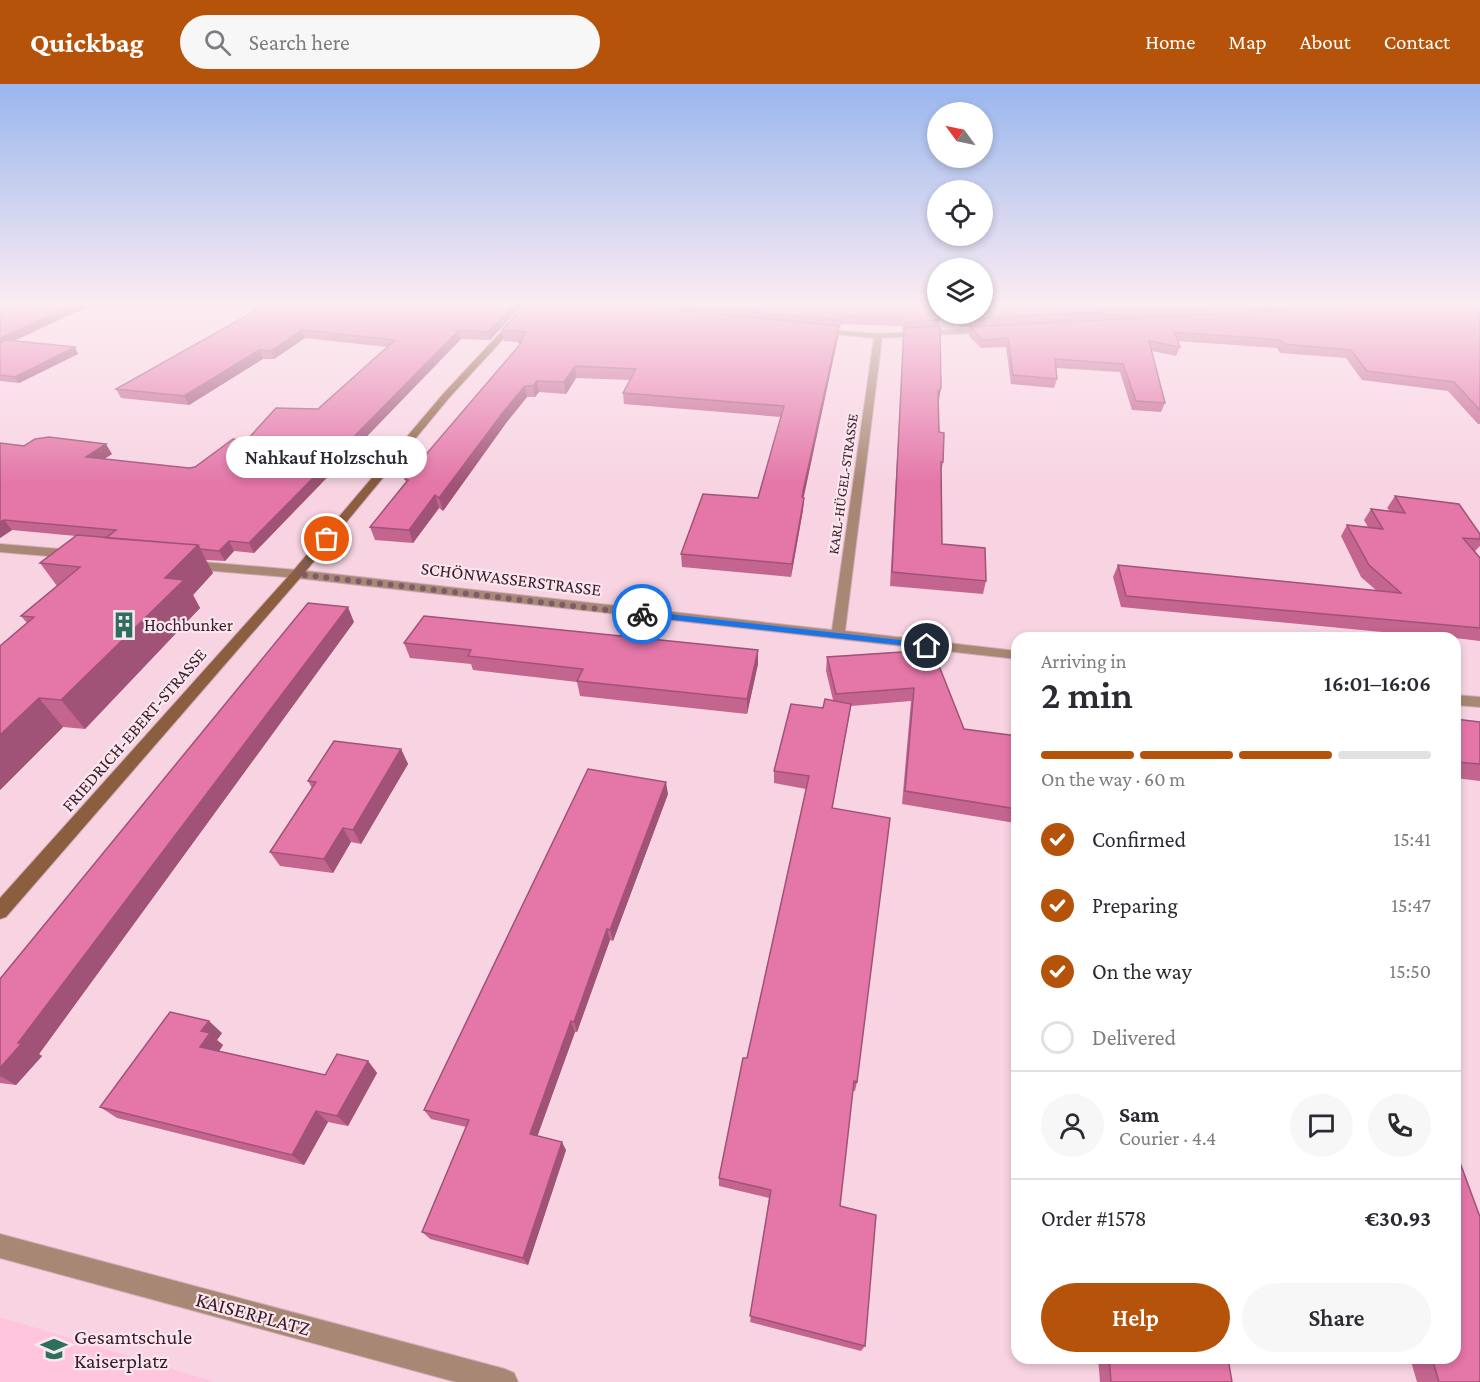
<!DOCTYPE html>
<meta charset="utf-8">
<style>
:root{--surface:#fff;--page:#f7f7f7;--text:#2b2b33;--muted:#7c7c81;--line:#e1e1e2;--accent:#b45309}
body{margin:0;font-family:"Crimson Pro",serif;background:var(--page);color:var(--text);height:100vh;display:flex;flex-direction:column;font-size:22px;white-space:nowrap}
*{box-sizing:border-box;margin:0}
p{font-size:20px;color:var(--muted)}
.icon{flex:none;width:33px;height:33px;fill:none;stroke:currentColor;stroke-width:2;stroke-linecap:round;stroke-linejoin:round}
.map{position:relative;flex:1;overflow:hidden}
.sheet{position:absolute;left:1011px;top:548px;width:450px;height:732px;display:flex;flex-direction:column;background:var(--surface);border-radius:18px;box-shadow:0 3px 9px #0003}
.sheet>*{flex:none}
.needle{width:39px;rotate:303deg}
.buttons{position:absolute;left:927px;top:18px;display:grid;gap:12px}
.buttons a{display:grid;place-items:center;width:66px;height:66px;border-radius:50%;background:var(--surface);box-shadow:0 3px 9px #0003;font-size:30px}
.pin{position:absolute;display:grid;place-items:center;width:51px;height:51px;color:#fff;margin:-26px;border:3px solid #fff;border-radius:50%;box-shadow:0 2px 6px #0007}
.courier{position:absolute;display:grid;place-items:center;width:60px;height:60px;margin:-30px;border:4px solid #1a73e8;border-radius:50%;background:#fff;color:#222;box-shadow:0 2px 8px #0007}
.bubble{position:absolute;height:42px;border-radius:21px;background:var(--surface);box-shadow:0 3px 9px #0003;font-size:20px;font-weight:600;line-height:42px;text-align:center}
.overview em{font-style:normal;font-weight:600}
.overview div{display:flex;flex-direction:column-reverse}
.overview{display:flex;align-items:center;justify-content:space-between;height:102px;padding:0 30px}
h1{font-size:39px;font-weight:600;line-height:45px}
.bar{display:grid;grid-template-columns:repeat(4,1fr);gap:9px 6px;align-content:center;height:72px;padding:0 30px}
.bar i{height:8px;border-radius:4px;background:var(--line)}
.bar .selected{background:var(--accent)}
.bar p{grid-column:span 4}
.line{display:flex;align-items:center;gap:15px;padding:0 30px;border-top:2px solid var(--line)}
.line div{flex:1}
.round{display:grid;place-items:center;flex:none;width:63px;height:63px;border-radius:32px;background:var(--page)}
ol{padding:0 30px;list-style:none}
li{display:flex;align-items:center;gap:18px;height:66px}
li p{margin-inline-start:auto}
li .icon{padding:6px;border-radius:50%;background:var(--accent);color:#fff;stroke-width:4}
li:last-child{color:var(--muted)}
li i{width:33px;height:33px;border:3px solid var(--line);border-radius:50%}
.cta{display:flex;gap:12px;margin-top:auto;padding:12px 30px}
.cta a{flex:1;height:69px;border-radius:36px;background:var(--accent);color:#fff;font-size:24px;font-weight:600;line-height:69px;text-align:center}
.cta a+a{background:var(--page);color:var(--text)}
header{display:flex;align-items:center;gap:36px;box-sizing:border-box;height:84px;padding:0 30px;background:var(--accent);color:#fff}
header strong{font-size:28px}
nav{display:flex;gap:33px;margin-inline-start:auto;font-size:21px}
.search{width:420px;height:54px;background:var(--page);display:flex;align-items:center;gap:15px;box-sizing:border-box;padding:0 21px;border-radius:33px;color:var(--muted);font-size:22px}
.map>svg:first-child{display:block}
</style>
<header>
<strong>Quickbag</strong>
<div class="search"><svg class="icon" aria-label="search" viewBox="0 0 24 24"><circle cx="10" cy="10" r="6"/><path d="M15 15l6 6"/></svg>Search here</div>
<nav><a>Home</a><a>Map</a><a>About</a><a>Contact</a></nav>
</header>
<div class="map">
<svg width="1480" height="1298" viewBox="0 0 1480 1298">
<rect width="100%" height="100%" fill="#f8d4e2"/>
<!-- built -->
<path fill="#ffc5dc" d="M0,1233L215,1298H0Z"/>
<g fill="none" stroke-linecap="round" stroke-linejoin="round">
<!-- street casing -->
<g stroke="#d2afbd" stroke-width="2">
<path id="street" d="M511,218H540L552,221L548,223Z
M988,244H991V248L882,254L845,547L1017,567V575L297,494L191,485L185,481L191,477L297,486L832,546L874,254L820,249L816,247L820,245L878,250Z
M0,460L72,466L78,470L72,474L0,468Z
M1455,611L1480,613V623L1455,621Z
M0,1150L505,1285L514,1289L518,1298H456L0,1174Z"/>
</g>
<!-- secondary casing -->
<g stroke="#d2afbd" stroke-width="2">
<path id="secondary" d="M529,218H537L449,314L301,493L6,833L0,835V814L293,487L443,310Z"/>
</g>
<!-- street -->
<use href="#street" fill="#a88874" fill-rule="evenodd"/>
<!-- secondary -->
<use href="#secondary" fill="#8c5e40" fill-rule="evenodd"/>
</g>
<!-- wall -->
<path fill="#c46590" d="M0,218H98L14,257L78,270L19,299L0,297Z
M271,218L523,221L490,256L461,255L254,469L234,467L225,477L206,476L213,489L193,511L200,524L85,645L63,643L0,706L27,539L21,532L57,502L40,479L76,452L12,446L0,454V359L112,370L104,375L189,384L195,383L246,357L318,325L387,263L305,254L274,275H263L189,321L121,314L116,305Z
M529,218H938L939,236L938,242L939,316L938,317L939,348L943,378L941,389L942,460L986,497L983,510L890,502L904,246H903V242L841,240L840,244H838V253L803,413L804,414L803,426L791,493L682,483L681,470L758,414L781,333L624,320L623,309L630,296L576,294L566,310L539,308L535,313H527L506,339L443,427L439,424L413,459L375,456L370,443L406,398L405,395L519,261V258L504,257L502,246Z
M982,218H1436L961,243L947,230H982Z
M1480,218V340H1478L1448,307L1362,296L1346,274L1280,269L1277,264L1177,257L1180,263L1176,272L1152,267L1165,319L1161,328L1132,326L1120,288L1056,284L1057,295L1054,304L1011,300L1006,263L981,264L969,252L970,243Z
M1395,412L1480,450V462L1475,467L1480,474V557L1455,554H1445L1121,523L1113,493L1118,481L1377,507L1361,493L1341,452L1347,441L1368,443L1364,436L1371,425L1390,427L1387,424Z
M354,538L39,970L42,972L16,1001L0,999V895Z
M918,553L964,645L1012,652L1011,611L1015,598H1017V753H1015V739L902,720L911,617L851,622L832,724L857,998L855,1007H852L840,1122L865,1262L861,1267L750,1238L769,1114L719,1102V1094L747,974L806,705L774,699V687L823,624L833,616L826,587L827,573L916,567Z
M404,559L758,566V580L747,630L580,612L577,598L473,586L471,580L410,574Z
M1455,635L1480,638V697L1455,694Z
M401,665L408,680L361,760L351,758L333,789L280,782L270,768L312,704L308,697Z
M668,710L613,857L610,856L577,948H575L537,1052L566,1066L528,1181L430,1155L422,1148L466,1043L431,1035L424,1026Z
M222,949L217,956L223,961L219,967L325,991L368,977L377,989L348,1042L328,1038L304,1081L117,1034L100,1023Z
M1098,1274H1228L1232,1298H1100Z
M1410,1274H1455L1480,1298H1417Z"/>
<!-- shaded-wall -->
<path fill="#a05376" d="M81,218H98L0,263V254Z
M517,218H522L523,221L490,256L488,248Z
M839,242L838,253L801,426L802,413Z
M302,246L305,254L274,275L271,267Z
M459,246L461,255L254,469L249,459Z
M75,263L78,270L19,299L15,293Z
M259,266L263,275L189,321L184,312Z
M575,282L576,294L566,310L564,298Z
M537,297L539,308L535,313L533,302Z
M525,302L527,313L506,339L443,427L439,414L504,327Z
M941,304L939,316L935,319L938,308Z
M106,360L112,370L92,383L86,373Z
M435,411L439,424L413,459L409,446Z
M804,414L803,426L791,493L792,480Z
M4,436L12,446L0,454V438Z
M229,457L234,467L225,477L219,467Z
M198,461L213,489L193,511L200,524L85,645L61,616L165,494Z
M348,523L354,538L39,970L42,972L16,1001L0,992V984L18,959Z
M758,566V580L747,630V615Z
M39,614L63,643L0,706V651Z
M851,620L849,632L830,737L832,724Z
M401,665L408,680L361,760L353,746Z
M666,698L668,710L613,857L610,846Z
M343,744L351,758L333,789L324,775Z
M607,845L610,856L577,948L574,938Z
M209,937L222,949L217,956L223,961L214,975L200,963L201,947Z
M571,937L575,948L535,1059L530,1050Z
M368,977L377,989L348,1042L337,1032Z
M316,1027L328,1038L304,1081L292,1071Z
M562,1058L566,1066L528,1181L523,1174Z"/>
<!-- building -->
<path fill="#e476a8" stroke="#a05376" stroke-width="1.5" d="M0,218H81L0,254Z
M271,218H517L488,248L459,246L249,459L229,457L219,467L200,465L198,461L106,454L116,446L4,436L0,438V359L24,362L35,355L49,353L106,360L86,373L189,384L195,383L233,355L246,357L276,324L318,325L395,256L302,246L271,267L259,266L184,312L116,305Z
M529,218H591L839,242L804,403L802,413L804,414L792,480L681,470L703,410L758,414L784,322L623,309L636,285L575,282L564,298L537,297L533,302H525L504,327L439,414L435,411L409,446L370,443L408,396L405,395L522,258H519L527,248L502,246Z
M649,218H938V230H939V236L904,238V233L841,232L840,236Z
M982,218H1287L962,235L957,230H982Z
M1449,218H1480V326L1454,298L1367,287L1351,266L1284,260L1281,256L1174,248L1180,263L1149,257L1165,319L1136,317L1123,280L1055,275L1057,295L1013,291L1008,254L983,256L970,243Z
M940,242L941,304L938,308L939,348L944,349L943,378H941L942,460L985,464L986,497L892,488L904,244Z
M6,256L75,263L15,293L0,291V259Z
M1395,412L1459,420L1480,450V455L1463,454L1480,474V544L1126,512L1118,481L1401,509L1369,481L1347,441L1383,445L1371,425L1405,429Z
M77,451L198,461L165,494L184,496L61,616L39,614L0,651V562L34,533L21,532L80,483L40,479Z
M308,519L348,523L18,959H22L0,984V895Z
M424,532L758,566L747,615L577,597L583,585L468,572L471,566L404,559Z
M918,553L928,554L964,645L1017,652V725L905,707L914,604L836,610L827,573L917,567Z
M1015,598H1017V644Z
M825,615L851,620L832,724L890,734L857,998L854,997L840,1122L876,1131L865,1262L750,1232L771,1106L719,1094L743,974H747L809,692L774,687L791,620L823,624Z
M1455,635L1480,638V680L1457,678L1460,683H1455Z
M334,657L401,665L353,746L343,744L324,775L270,768L316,698L308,697Z
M588,685L666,698L610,846L607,845L574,938L571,937L530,1050L562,1058L523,1174L422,1148L469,1036L424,1026Z
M170,928L209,937L201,947L210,949L200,963L325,991L337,970L368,977L337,1032L316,1027L292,1071L100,1023Z
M1455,1065L1480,1133V1298H1439L1432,1274H1455Z
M1109,1274H1228L1232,1298H1111Z"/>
<!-- sky -->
<linearGradient id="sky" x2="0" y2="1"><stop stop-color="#99b6ee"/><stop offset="0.55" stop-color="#fcecf2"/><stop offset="1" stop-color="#fcecf2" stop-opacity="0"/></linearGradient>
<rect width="1480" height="400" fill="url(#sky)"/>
<!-- route -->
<path fill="#1a73e8" d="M642,527L927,559L932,562L927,564L639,532V528Z"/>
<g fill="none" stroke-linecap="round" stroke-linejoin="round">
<!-- done -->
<path stroke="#7d5c6a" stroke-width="6" stroke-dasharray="0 10.8" d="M327,455L297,490L642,530"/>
</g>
<!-- icons -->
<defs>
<g id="building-bare" transform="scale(2.07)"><path d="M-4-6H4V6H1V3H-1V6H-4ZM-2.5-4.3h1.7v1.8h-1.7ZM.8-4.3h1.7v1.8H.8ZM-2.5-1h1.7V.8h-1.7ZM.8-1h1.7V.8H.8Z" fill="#2e6e5d" stroke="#f9e7ed" stroke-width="2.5" paint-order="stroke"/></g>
<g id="school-bare" transform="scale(2.07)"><path d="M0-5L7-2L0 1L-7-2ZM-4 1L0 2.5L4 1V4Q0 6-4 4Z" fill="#2e6e5d" stroke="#f9e7ed" stroke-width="2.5" paint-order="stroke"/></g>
</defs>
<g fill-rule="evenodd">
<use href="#building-bare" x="124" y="541"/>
<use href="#school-bare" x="54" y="1265"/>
</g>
<g text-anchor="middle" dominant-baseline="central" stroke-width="4.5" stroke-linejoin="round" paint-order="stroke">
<!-- far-street labels -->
<g font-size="15" fill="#3b1b2a" stroke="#f9e7ed">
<text transform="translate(843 400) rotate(-82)">KARL-HÜGEL-STRASSE</text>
</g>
<!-- street labels -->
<g font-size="18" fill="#3b1b2a" stroke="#f9e7ed">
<text transform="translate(511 495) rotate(7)">SCHÖNWASSERSTRASSE</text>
<text transform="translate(134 646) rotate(-49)">FRIEDRICH-EBERT-STRASSE</text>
</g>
<!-- poi labels -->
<g font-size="18" fill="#3b1b2a" stroke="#f9e7ed" text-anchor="start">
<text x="144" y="541">Hochbunker</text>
</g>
<!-- near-street labels -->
<g font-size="21" fill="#3b1b2a" stroke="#f9e7ed">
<text transform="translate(253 1230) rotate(15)">KAISERPLATZ</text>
</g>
<!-- near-poi labels -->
<g font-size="21" fill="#3b1b2a" stroke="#f9e7ed" text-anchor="start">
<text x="74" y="1253">Gesamtschule<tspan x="74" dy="24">Kaiserplatz</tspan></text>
</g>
</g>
</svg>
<div class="buttons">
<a><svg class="needle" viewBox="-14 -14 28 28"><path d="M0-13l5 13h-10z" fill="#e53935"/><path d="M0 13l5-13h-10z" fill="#7c7c81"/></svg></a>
<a><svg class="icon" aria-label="locate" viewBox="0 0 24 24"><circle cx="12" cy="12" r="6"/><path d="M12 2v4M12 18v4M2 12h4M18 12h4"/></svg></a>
<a><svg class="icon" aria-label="layers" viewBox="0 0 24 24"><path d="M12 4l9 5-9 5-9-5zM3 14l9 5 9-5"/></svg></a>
</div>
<div class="pin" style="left:327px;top:455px;background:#ea580c"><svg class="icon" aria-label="bag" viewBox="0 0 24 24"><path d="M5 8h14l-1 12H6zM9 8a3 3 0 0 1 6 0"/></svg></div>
<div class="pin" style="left:927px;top:562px;background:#1f2937"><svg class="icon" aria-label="home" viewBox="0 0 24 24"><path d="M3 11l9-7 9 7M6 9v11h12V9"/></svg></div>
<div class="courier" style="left:642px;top:530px"><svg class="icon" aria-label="bike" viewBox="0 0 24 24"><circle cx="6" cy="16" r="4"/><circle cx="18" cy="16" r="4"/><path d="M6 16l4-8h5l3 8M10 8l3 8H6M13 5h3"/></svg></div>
<div class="bubble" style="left:226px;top:352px;width:201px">Nahkauf Holzschuh</div>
<section class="sheet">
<div class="overview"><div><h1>2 min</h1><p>Arriving in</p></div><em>16:01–16:06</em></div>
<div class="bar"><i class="selected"></i><i class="selected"></i><i class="selected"></i><i></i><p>On the way · 60 m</p></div>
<ol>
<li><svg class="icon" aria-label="check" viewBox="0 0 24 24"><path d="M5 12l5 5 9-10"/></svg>Confirmed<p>15:41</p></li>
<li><svg class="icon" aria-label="check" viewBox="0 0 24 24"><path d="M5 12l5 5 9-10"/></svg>Preparing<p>15:47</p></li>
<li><svg class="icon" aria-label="check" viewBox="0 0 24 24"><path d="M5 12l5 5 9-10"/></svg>On the way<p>15:50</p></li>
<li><i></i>Delivered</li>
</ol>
<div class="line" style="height:108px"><a class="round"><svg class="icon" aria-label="person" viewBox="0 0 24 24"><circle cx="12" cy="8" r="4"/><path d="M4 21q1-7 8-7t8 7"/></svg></a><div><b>Sam</b><p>Courier · 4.4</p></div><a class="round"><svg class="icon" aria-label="chat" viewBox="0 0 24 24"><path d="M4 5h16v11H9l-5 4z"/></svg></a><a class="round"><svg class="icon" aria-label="phone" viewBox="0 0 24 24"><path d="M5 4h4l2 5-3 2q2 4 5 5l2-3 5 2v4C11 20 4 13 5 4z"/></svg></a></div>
<div class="line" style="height:78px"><div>Order #1578</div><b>€30.93</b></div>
<div class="cta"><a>Help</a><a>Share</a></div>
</section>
</div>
